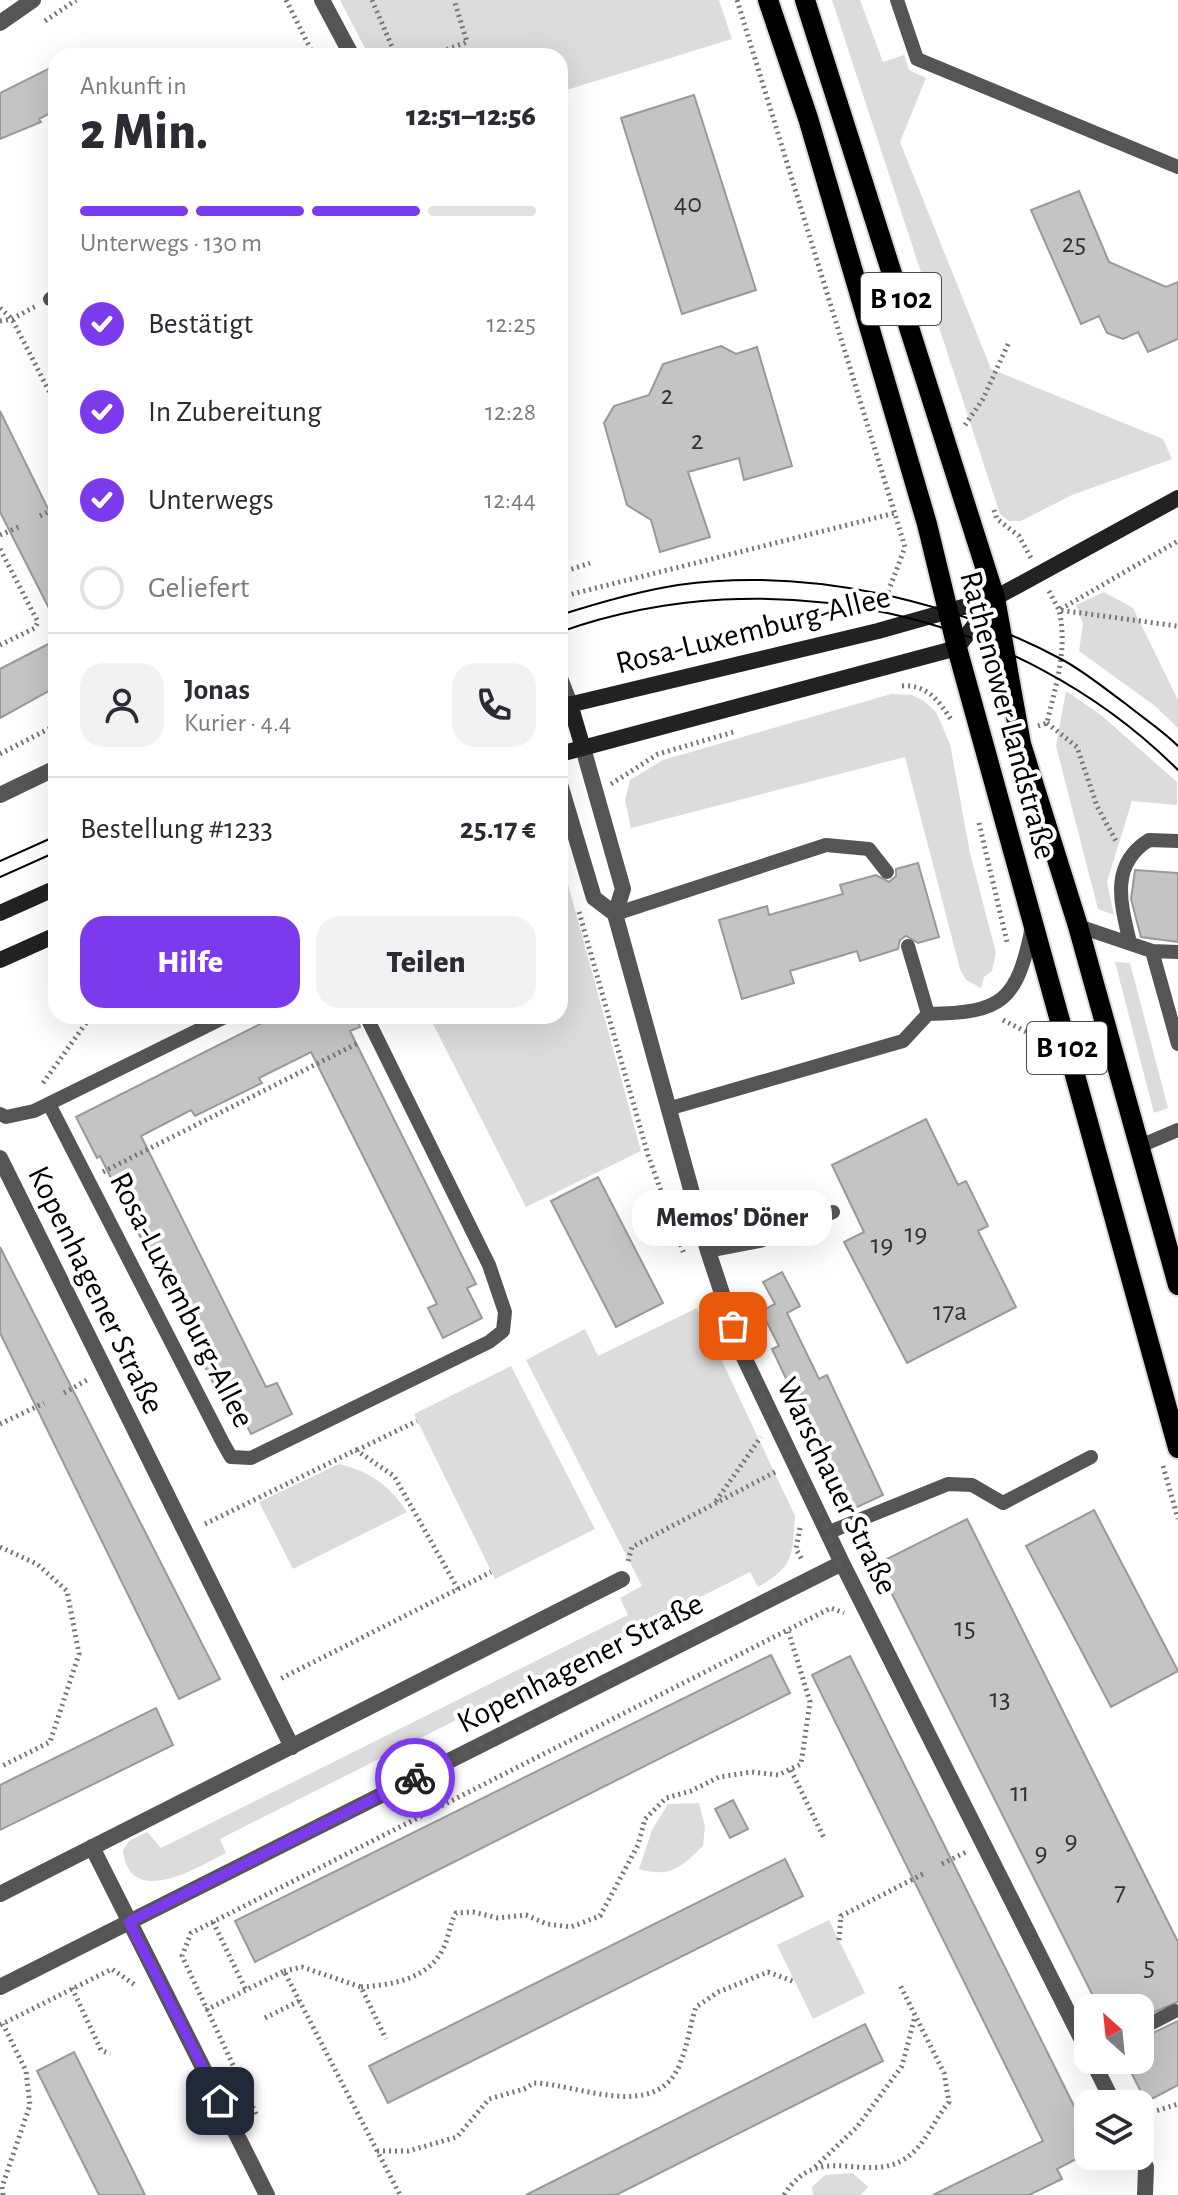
<!DOCTYPE html>
<html lang="de">
<meta charset="utf-8">
<style>
:root{--surface:#fff;--page:#f2f2f3;--text:#2b2b33;--muted:#7c7c81;--line:#e1e1e2;--accent:#7c3aed}
body{margin:0;font-family:"Alegreya Sans",sans-serif;background:var(--page);color:var(--text);height:100vh;display:flex;flex-direction:column;font-size:30px;white-space:nowrap}
*{box-sizing:border-box;margin:0}
p{font-size:26px;color:var(--muted)}
.icon{flex:none;width:44px;height:44px;fill:none;stroke:currentColor;stroke-width:2;stroke-linecap:round;stroke-linejoin:round}
.map{position:relative;flex:1;overflow:hidden}
.details{position:absolute;left:48px;top:48px;width:520px;height:976px;display:flex;flex-direction:column;background:var(--surface);border-radius:24px;box-shadow:0 8px 32px #0002}
.details>*{flex:none}
.needle{width:52px;rotate:333deg}
.buttons{position:absolute;left:1074px;top:1994px;display:grid;gap:16px}
.buttons a{display:grid;place-items:center;width:80px;height:80px;border-radius:16px;background:var(--surface);box-shadow:0 8px 32px #0002;font-size:40px}
.pin{position:absolute;display:grid;place-items:center;width:68px;height:68px;color:#fff;margin:-34px;border-radius:16px;box-shadow:0 4px 12px #0006}
.courier{position:absolute;display:grid;place-items:center;width:80px;height:80px;margin:-40px;border:6px solid #7c3aed;border-radius:50%;background:#fff;color:#222;box-shadow:0 2px 10px #0007}
.bubble{position:absolute;height:56px;border-radius:24px;background:var(--surface);box-shadow:0 8px 32px #0002;font-size:26px;font-weight:800;line-height:56px;text-align:center}
.headline em{font-style:normal;font-weight:800}
.headline div{display:flex;flex-direction:column-reverse}
.headline{display:flex;align-items:center;justify-content:space-between;height:136px;padding:0 32px}
h1{font-size:52px;font-weight:800;line-height:60px}
.bar{display:grid;grid-template-columns:repeat(4,1fr);gap:12px 8px;align-content:center;height:96px;padding:0 32px}
.bar i{height:10px;border-radius:6px;background:var(--line)}
.bar .on{background:var(--accent)}
.bar p{grid-column:span 4}
.line{display:flex;align-items:center;gap:20px;padding:0 32px;border-top:2px solid var(--line)}
.line div{flex:1}
.round{display:grid;place-items:center;flex:none;width:84px;height:84px;border-radius:24px;background:var(--page)}
ol{padding:0 32px;list-style:none}
li{display:flex;align-items:center;gap:24px;height:88px}
li p{margin-inline-start:auto}
li .icon{padding:8px;border-radius:50%;background:var(--accent);color:#fff;stroke-width:4}
li:last-child{color:var(--muted)}
li i{width:44px;height:44px;border:4px solid var(--line);border-radius:50%}
.primary-button{display:flex;gap:16px;margin-top:auto;padding:16px 32px}
.primary-button a{flex:1;height:92px;border-radius:24px;background:var(--accent);color:#fff;font-size:32px;font-weight:800;line-height:92px;text-align:center}
.primary-button a+a{background:var(--page);color:var(--text)}
.map>svg:first-child{display:block}
</style>
<div class="map">
<svg width="1178" height="2195" viewBox="0 0 1178 2195">
<rect width="100%" height="100%" fill="#fff"/>
<!-- green -->
<path fill="#dcdcdc" d="M340,0H719L732,39L560,92V56H369Z
M832,0H860L883,62L904,55L909,70L926,78L900,142L991,369L1163,439L1172,459L1072,495L1021,521H1009L1000,514Z
M1104,592L1133,608L1178,700V728L1155,706L1079,651L1083,624L1076,605Z
M1066,691L1101,715L1177,782V805L1132,801L1107,882L1114,915L1098,909L1056,746Z
M891,694L912,695L924,701L936,712L950,744L970,853L996,953L992,971L984,977L981,988L966,980L960,969L905,757L631,828L625,800L630,780L663,760Z
M560,855L641,1151L526,1207L429,1016H560Z
M1115,962L1130,963L1168,1108L1154,1113Z
M697,1308L795,1516C792,1556 795,1566 758,1587L750,1572L220,1839L226,1853C198,1867 129,1910 123,1850L129,1841L147,1832L161,1848L628,1615L620,1598L642,1586L526,1360L585,1329L598,1356Z
M511,1366L595,1529L495,1579L414,1414Z
M339,1464C371,1472 389,1485 407,1512L293,1569L259,1502Z
M699,1803L705,1826L703,1846C680,1868 671,1878 639,1869L652,1830L668,1804Z
M829,1920L865,1993L813,2019L777,1945Z
M853,2173L868,2187L861,2195H813L812,2187L825,2175Z"/>
<!-- building -->
<path fill="#c4c4c4" stroke="#999" stroke-width="2" d="M56,65V110L39,119L41,122L0,139V93Z
M694,95L756,290L682,314L621,118Z
M1079,191L1109,262L1166,287L1178,282V339L1148,352L1138,332L1123,339L1107,333L1099,316L1081,324L1031,210Z
M721,346L736,354L757,347L792,466L744,480L739,458L688,472L710,537L660,552L651,520L627,505L604,423L614,406L649,395L663,364Z
M0,411L56,525V622L0,512Z
M56,640V687L0,718V669Z
M918,863L939,937L918,943L906,936L900,940L898,949L860,961L857,951L790,971L794,983L742,999L719,920L767,906L769,915L843,894L840,885L876,875L889,882L896,876V869Z
M1135,870L1178,873V942L1141,937L1131,899Z
M276,1016H356L360,1027L350,1031L476,1284L467,1288L482,1318L443,1338L428,1308L437,1304L311,1052L259,1078L262,1083L195,1116L191,1110L141,1136L266,1387L277,1383L292,1414L251,1434L236,1404L226,1409L100,1156L97,1158L76,1117Z
M926,1119L958,1185L966,1181L988,1226L978,1231L1016,1307L907,1363L844,1242L864,1232L832,1165Z
M598,1177L663,1303L616,1327L551,1201Z
M0,1247L220,1679L179,1699L0,1333Z
M782,1272L800,1306L787,1313L819,1379L827,1375L883,1495L853,1509L841,1484L837,1486L772,1349L779,1346L761,1311L775,1304L763,1282Z
M1094,1510L1178,1671L1111,1707L1026,1546Z
M967,1519L1178,1942V2002L1140,2018V2008H1099L877,1564Z
M771,1655L790,1693L255,1962L235,1921Z
M850,1656L1088,2134V2153L1057,2169L1062,2179L1029,2195H933L1043,2141L812,1675Z
M156,1708L173,1745L0,1830V1785Z
M733,1800L748,1829L730,1838L715,1809Z
M785,1859L803,1896L388,2103L369,2066Z
M1178,2021V2085L1146,2102L1125,2060H1140V2039Z
M865,2024L883,2061L616,2195H526Z
M74,2052L109,2122L145,2195H99L37,2071Z"/>
<g fill="none" stroke-linecap="round" stroke-linejoin="round">
<!-- primary casing -->
<g stroke="#dbdbdb" stroke-width="24">
<path id="primary" d="M768,0L808,118L927,524L957,648L1178,1448
M805,0L995,598L1021,744L1078,926L1178,1285"/>
</g>
<!-- path -->
<path stroke="#777" stroke-width="5" stroke-dasharray="2 4" stroke-linecap="butt" d="M286,0L314,56
M372,0L396,56
M737,0L905,547L881,611
M45,21L76,0
M430,56L467,42L454,0
M0,308L12,319L53,399L56,397
M0,321L12,319L36,306
M53,399L56,408
M965,425L983,399L1009,342
M994,510L997,519L1019,536L1031,558
M40,516L56,508
M0,535L21,526
M0,549L38,622L35,628L0,645
M560,573L590,563
M1049,591L1059,610L1177,626
M560,597L895,513
M902,686C927,684 939,701 952,721
M1047,723L1077,747L1097,806L1117,843
M1038,726L1047,723C1056,684 1068,649 1059,610L1178,541
M0,754L56,725
M611,784L658,754L737,731
M979,823L1007,942
M579,912L648,1155L684,1254
M1003,1020L1044,1041
M43,1083L91,1016
M103,1172L358,1043
M64,1393L87,1380
M0,1424L44,1403
M357,1450L417,1421
M1163,1466L1178,1519
M716,1501L761,1437
M205,1524L356,1450L394,1476L458,1589L278,1680
M800,1528L796,1549L802,1560
M0,1547L37,1564L67,1591L79,1654L50,1742L0,1767
M628,1561L632,1547L777,1471
M458,1589L491,1572
M791,1770L824,1838
M942,1864L966,1852
M213,1922L246,1990
M839,1940L841,1916L923,1874
M284,1971L302,1967L361,1987L386,2039
M361,1987C392,1985 428,1979 443,1949C449,1938 449,1925 456,1913L473,1912L498,1918L526,1915L547,1924L571,1927L600,1916L638,1845L645,1819L666,1798L691,1791L719,1777L752,1772L778,1775L801,1764L810,1702L788,1630
M72,1988L101,2050L110,2054
M206,2010L284,1971L400,2195
M265,2018L299,2001
M0,2025L112,1969L135,1985
M256,2114L182,1956L191,1933L831,1608L844,1613
M1140,2116L1178,2104
M377,2151H408L457,2137L489,2099L524,2089L534,2083C579,2084 659,2124 681,2061C688,2044 690,2024 696,2007L718,1992L768,1972L795,1982
M815,2167L857,2127L902,2066L915,2016
M3,2195L2,2187L30,2105L26,2071L3,2024
M784,2195C818,2141 863,2183 903,2160C925,2147 933,2121 949,2102L944,2073L899,1983"/>
<!-- lane -->
<path stroke="#555" stroke-width="14" d="M897,0L917,59L1178,167
M50,299L56,295
M615,914L826,845L869,849L887,872
M1078,926L1152,951L1178,1044
M1130,943C1121,904 1109,865 1149,840L1178,841
M1152,951L1178,952
M928,1014C1003,1013 1017,1001 1032,927
M49,1104L223,1443L231,1457L251,1458L489,1342L503,1331L505,1312L489,1265L366,1016
M671,1108L903,1041L928,1014L908,946
M0,1114L6,1117L34,1111L227,1016
M1140,1146L1178,1130
M708,1251L760,1241L833,1212
M827,1533L948,1484L972,1485L1003,1503L1091,1457
M1140,2029L1175,2011"/>
<!-- street -->
<path stroke="#555" stroke-width="16" d="M322,0L352,56
M0,23L33,0
M560,678L570,704
M583,748L623,889L615,914L708,1251L741,1351L842,1563L1088,2052
M560,784L594,898L615,914
M0,795L56,768
M0,1158L292,1747
M92,1847L267,2195
M0,1894L622,1579
M0,1987L842,1563
M1092,2060L1114,2104
M1140,2155L1146,2167L1145,2195"/>
<!-- secondary -->
<path stroke="#222" stroke-width="16" d="M570,704L583,748
M560,707L878,631L995,598L1178,498
M560,754L957,648L995,598
M0,913L56,888
M0,960L56,935"/>
<!-- primary -->
<use href="#primary" stroke="#000" stroke-width="20"/>
<!-- tram -->
<path stroke="#000" stroke-width="2" d="M560,615C598,603 638,591 678,585C805,567 948,599 1061,659C1084,671 1105,689 1126,704C1143,718 1162,730 1178,746
M560,632C771,557 1019,611 1178,770
M0,861L56,836
M0,877L56,852"/>
</g>
<g fill="none" stroke-linecap="round" stroke-linejoin="round">
<!-- done -->
<path stroke="#595959" stroke-width="8" stroke-dasharray="0 14.4" d="M415,1778L842,1563L741,1351L733,1326"/>
<!-- route -->
<path stroke="#7c3aed" stroke-width="10" d="M220,2101L129,1922L415,1778"/>
</g>
<g text-anchor="middle" dominant-baseline="central" stroke-width="8" stroke-linejoin="round" paint-order="stroke">
<!-- number labels -->
<g font-size="28" fill="#313131">
<text x="688" y="204">40</text>
<text x="1074" y="244">25</text>
<text x="667" y="396">2</text>
<text x="697" y="441">2</text>
<text x="916" y="1234">19</text>
<text x="882" y="1245">19</text>
<text x="950" y="1312">17a</text>
<text x="965" y="1628">15</text>
<text x="1000" y="1699">13</text>
<text x="1020" y="1793">11</text>
<text x="1071" y="1841">9</text>
<text x="1041" y="1853">9</text>
<text x="1120" y="1892">7</text>
<text x="1149" y="1967">5</text>
</g>
<!-- shield labels -->
<g fill="#fff" stroke="#4c4c4c" stroke-width="2">
<rect x="861" y="273" width="80" height="52" rx="6"/>
<rect x="1027" y="1022" width="80" height="52" rx="6"/>
</g>
<g font-size="30" font-weight="bold" fill="#000">
<text x="901" y="299">B 102</text>
<text x="1067" y="1048">B 102</text>
</g>
<!-- street labels -->
<g font-size="32" fill="#000" stroke="#fff">
<text transform="translate(753 630) rotate(-14)">Rosa-Luxemburg-Allee</text>
<text transform="translate(1008 715) rotate(75)">Rathenower Landstraße</text>
<text transform="translate(96 1290) rotate(64)">Kopenhagener Straße</text>
<text transform="translate(182 1300) rotate(63)">Rosa-Luxemburg-Allee</text>
<text transform="translate(837 1486) rotate(64)">Warschauer Straße</text>
<text transform="translate(580 1663) rotate(-27)">Kopenhagener Straße</text>
</g>
</g>
</svg>
<div class="buttons">
<a><svg class="needle" viewBox="-14 -14 28 28"><path d="M0-13l5 13h-10z" fill="#e53935"/><path d="M0 13l5-13h-10z" fill="#7c7c81"/></svg></a>
<a><svg class="icon" aria-label="layers" viewBox="0 0 24 24"><path d="M12 4l9 5-9 5-9-5zM3 14l9 5 9-5"/></svg></a>
</div>
<div class="pin" style="left:733px;top:1326px;background:#ea580c"><svg class="icon" aria-label="bag" viewBox="0 0 24 24"><path d="M5 8h14l-1 12H6zM9 8a3 3 0 0 1 6 0"/></svg></div>
<div class="pin" style="left:220px;top:2101px;background:#1f2937"><svg class="icon" aria-label="home" viewBox="0 0 24 24"><path d="M3 11l9-7 9 7M6 9v11h12V9"/></svg></div>
<div class="courier" style="left:415px;top:1778px"><svg class="icon" aria-label="bike" viewBox="0 0 24 24"><circle cx="6" cy="16" r="4"/><circle cx="18" cy="16" r="4"/><path d="M6 16l4-8h5l3 8M10 8l3 8H6M13 5h3"/></svg></div>
<div class="bubble" style="left:632px;top:1190px;width:200px">Memos' Döner</div>
<section class="details">
<div class="headline"><div><h1>2 Min.</h1><p>Ankunft in</p></div><em>12:51–12:56</em></div>
<div class="bar"><i class="on"></i><i class="on"></i><i class="on"></i><i></i><p>Unterwegs · 130 m</p></div>
<ol>
<li><svg class="icon" aria-label="check" viewBox="0 0 24 24"><path d="M5 12l5 5 9-10"/></svg>Bestätigt<p>12:25</p></li>
<li><svg class="icon" aria-label="check" viewBox="0 0 24 24"><path d="M5 12l5 5 9-10"/></svg>In Zubereitung<p>12:28</p></li>
<li><svg class="icon" aria-label="check" viewBox="0 0 24 24"><path d="M5 12l5 5 9-10"/></svg>Unterwegs<p>12:44</p></li>
<li><i></i>Geliefert</li>
</ol>
<div class="line" style="height:144px"><a class="round"><svg class="icon" aria-label="person" viewBox="0 0 24 24"><circle cx="12" cy="8" r="4"/><path d="M4 21q1-7 8-7t8 7"/></svg></a><div><b>Jonas</b><p>Kurier · 4.4</p></div><a class="round"><svg class="icon" aria-label="phone" viewBox="0 0 24 24"><path d="M5 4h4l2 5-3 2q2 4 5 5l2-3 5 2v4C11 20 4 13 5 4z"/></svg></a></div>
<div class="line" style="height:104px"><div>Bestellung #1233</div><b>25.17 €</b></div>
<div class="primary-button"><a>Hilfe</a><a>Teilen</a></div>
</section>
</div>
